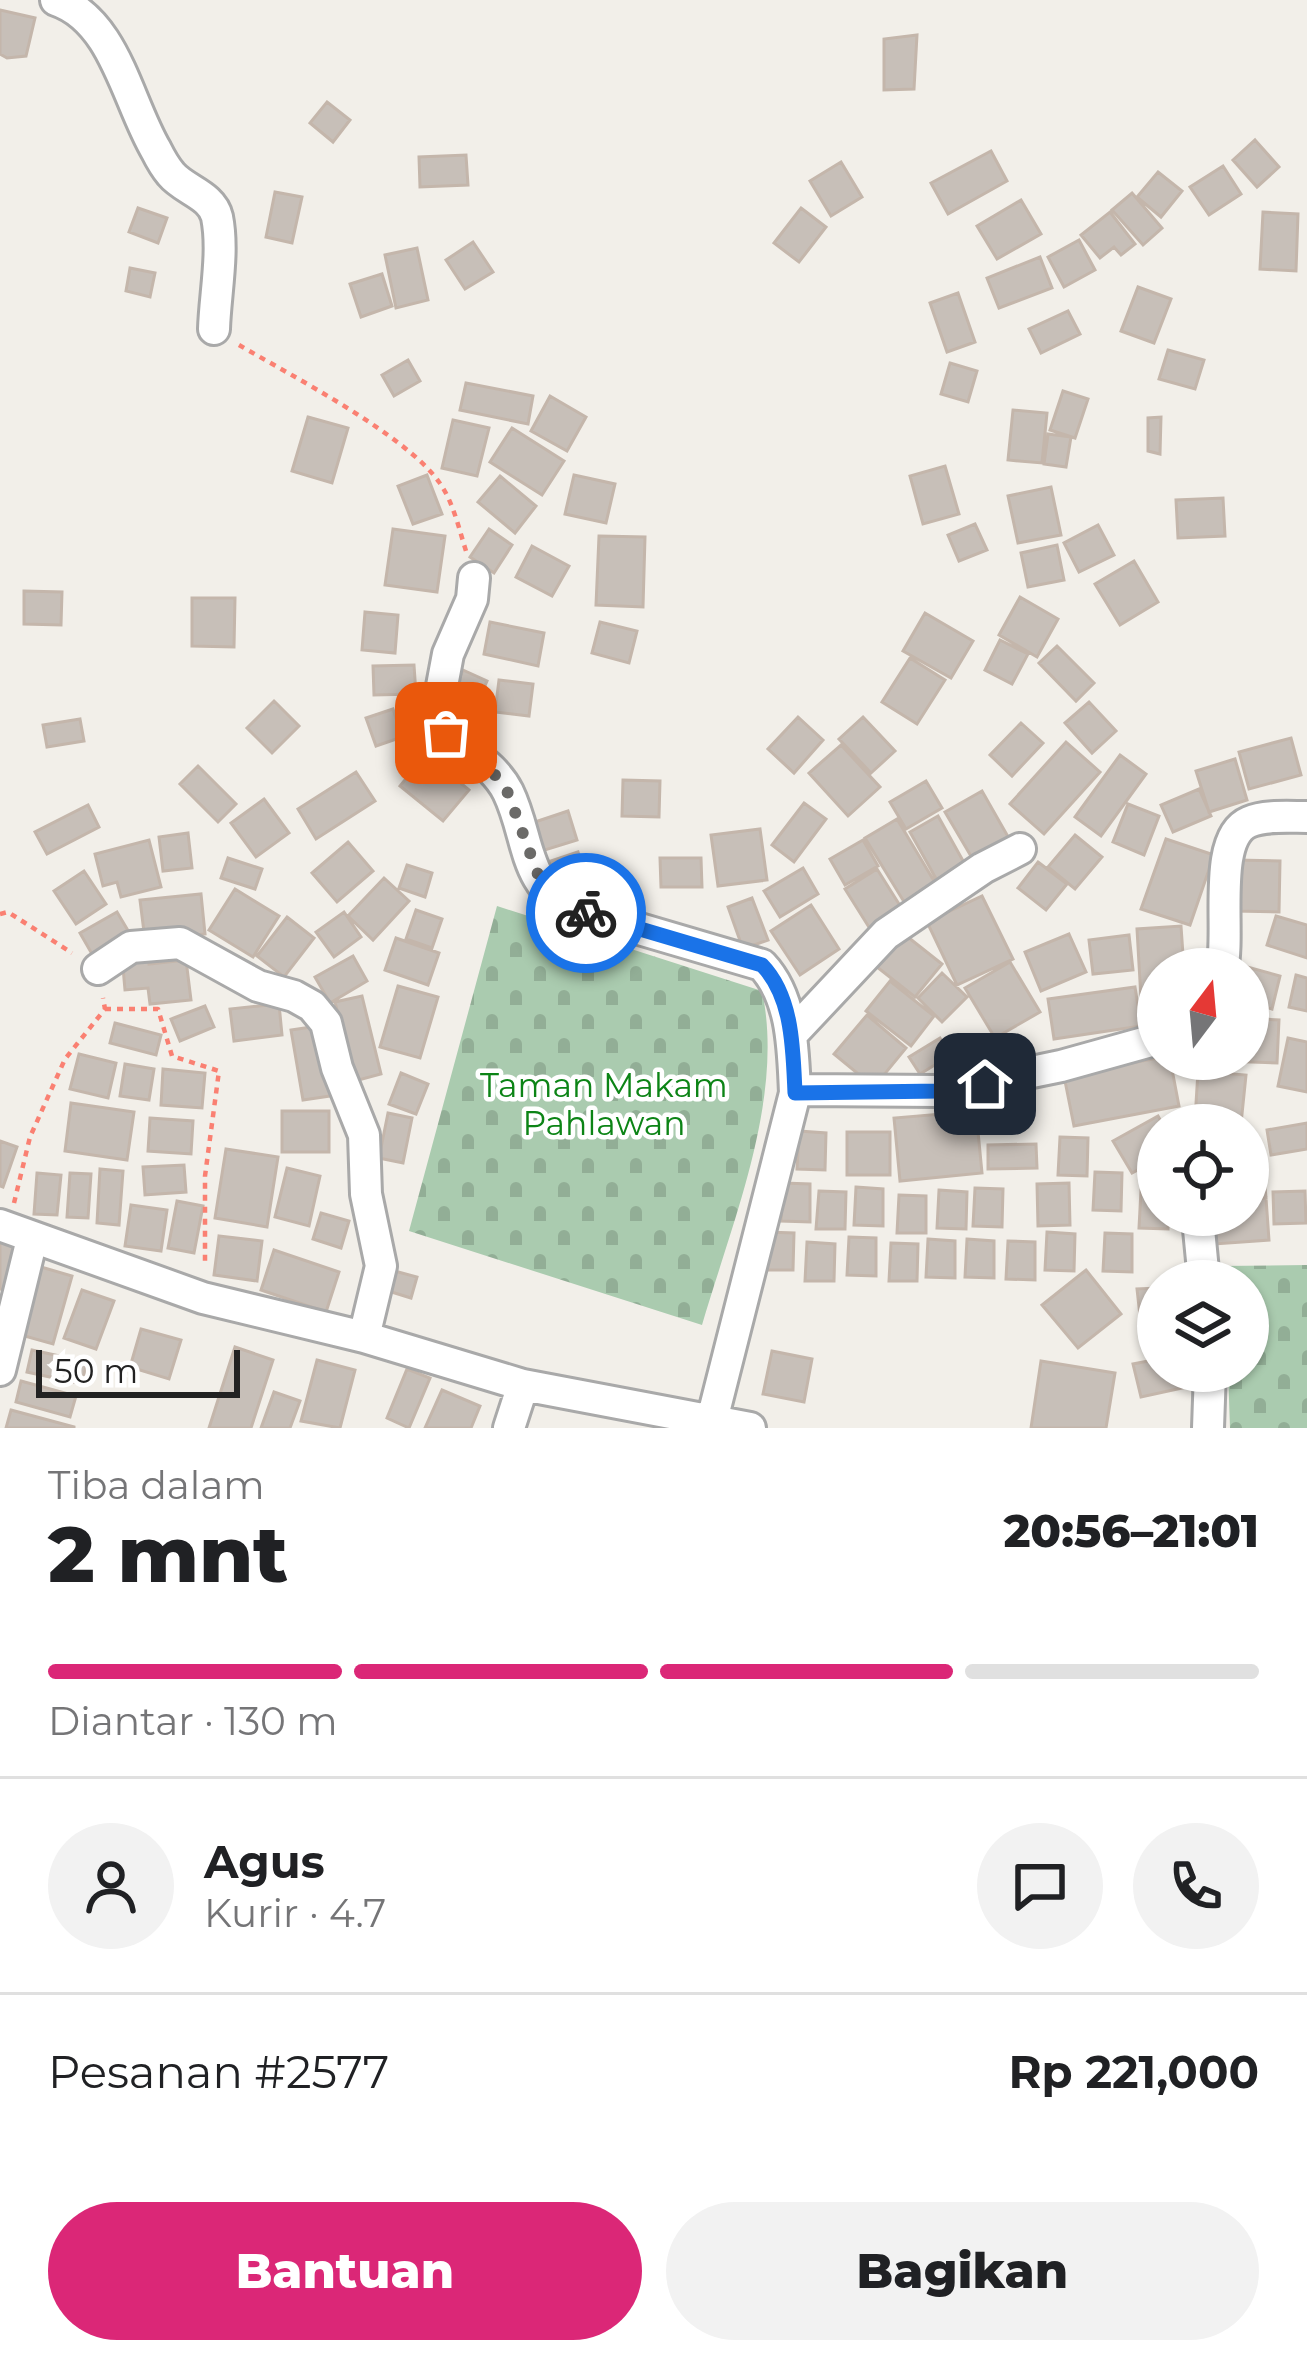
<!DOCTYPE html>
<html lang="id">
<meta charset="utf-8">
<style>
:root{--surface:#fff;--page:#f2f2f2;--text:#202124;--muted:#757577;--line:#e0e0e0;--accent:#db2777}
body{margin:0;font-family:Montserrat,sans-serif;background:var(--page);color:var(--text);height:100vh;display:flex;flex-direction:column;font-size:45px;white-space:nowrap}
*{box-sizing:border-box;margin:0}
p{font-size:39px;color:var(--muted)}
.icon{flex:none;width:66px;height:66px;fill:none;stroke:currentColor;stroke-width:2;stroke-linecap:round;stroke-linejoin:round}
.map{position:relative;height:1428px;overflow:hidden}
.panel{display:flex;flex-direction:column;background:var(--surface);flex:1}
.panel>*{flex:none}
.needle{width:78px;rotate:16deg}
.fabs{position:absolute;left:1137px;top:948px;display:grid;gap:24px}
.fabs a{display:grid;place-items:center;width:132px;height:132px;border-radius:50%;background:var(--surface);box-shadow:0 3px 9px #0004;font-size:60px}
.scale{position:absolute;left:36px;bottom:30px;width:204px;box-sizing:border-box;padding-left:12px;border:6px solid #222;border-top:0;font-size:33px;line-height:42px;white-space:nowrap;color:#222;-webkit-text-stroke:9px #fff;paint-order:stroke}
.pin{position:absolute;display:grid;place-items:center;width:102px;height:102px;color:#fff;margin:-51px;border-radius:24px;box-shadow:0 6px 18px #0006}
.courier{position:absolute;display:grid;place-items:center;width:120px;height:120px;margin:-60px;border:9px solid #1a73e8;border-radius:50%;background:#fff;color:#222;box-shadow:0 3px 15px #0007}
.head em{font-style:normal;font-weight:800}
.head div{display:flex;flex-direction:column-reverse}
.head{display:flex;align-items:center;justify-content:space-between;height:204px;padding:0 48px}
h1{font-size:78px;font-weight:800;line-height:90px}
.bar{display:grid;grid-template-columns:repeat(4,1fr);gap:18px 12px;align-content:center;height:144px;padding:0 48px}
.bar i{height:15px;border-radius:9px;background:var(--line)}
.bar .current{background:var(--accent)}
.bar p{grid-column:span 4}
.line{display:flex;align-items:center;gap:30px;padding:0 48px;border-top:3px solid var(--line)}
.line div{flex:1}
.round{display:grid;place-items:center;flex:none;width:126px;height:126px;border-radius:63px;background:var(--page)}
.cta{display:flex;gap:24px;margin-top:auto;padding:24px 48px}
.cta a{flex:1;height:138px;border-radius:72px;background:var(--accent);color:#fff;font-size:48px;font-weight:800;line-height:138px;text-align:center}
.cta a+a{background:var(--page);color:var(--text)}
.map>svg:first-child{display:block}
</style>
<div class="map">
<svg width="1307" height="1428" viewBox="0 0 1307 1428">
<defs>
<pattern id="cemetery-stones" width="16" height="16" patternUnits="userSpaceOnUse" patternTransform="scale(3)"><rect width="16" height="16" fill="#aacbaf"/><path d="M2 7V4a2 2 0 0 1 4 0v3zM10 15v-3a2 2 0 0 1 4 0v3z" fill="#92ae96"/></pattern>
</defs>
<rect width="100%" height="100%" fill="#f2efe9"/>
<!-- cemetery -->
<path fill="url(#cemetery-stones)" d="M497,906L762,991C785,1098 732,1222 702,1325L409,1231Z
M1307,1265V1428H1230L1228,1371H1248V1281H1221L1220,1266Z"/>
<!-- building -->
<path fill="#c7bfb8" stroke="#c4b6ab" stroke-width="3" d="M0,10L35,18L26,56L7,58L0,54Z
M917,35L914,89L884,90V39Z
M327,102L350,120L333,142L310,123Z
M1255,140L1279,167L1257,187L1233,160Z
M991,151L1007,181L948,214L931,183Z
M466,155L468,185L420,187L419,157Z
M841,162L862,197L831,216L810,181Z
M1223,166L1241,194L1209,215L1190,187Z
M1158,172L1182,191L1161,217L1137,197Z
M275,192L302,197L292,243L266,237Z
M1132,193L1162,228L1143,245L1112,210Z
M1021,200L1041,234L997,259L977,226Z
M138,208L167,218L158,243L129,232Z
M801,208L826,227L799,262L774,243Z
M1110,212L1135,244L1121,255L1114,247L1100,258L1081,235Z
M1263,212L1298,214L1296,271L1260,269Z
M1079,240L1095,270L1064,287L1048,257Z
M473,242L493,272L465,289L446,260Z
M417,248L428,300L396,308L385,255Z
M1040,257L1052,288L999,308L987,278Z
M130,268L155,273L150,297L126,291Z
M382,274L392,306L361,317L350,284Z
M1138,287L1171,299L1154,343L1121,331Z
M958,293L975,342L947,352L930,303Z
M1068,311L1080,334L1041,353L1029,329Z
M1168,350L1204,360L1195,389L1159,379Z
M408,360L420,381L394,396L382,375Z
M950,363L977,371L968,402L941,394Z
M466,383L533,396L528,424L460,410Z
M1063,391L1088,399L1075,438L1050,430Z
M550,396L586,417L567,451L531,431Z
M1013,410L1047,413L1042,463L1008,460Z
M308,417L348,428L332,483L292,471Z
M1161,417L1160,454L1148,451V418Z
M453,420L489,428L477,476L442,468Z
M512,428L564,461L542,495L490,462Z
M1048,434L1071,437L1066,467L1044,464Z
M945,466L959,514L923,524L910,476Z
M427,475L442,514L413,524L398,486Z
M574,475L615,484L606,523L565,514Z
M500,476L536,506L515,533L478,502Z
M1051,487L1061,535L1018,543L1008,496Z
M1223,498L1225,536L1178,538L1176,500Z
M975,524L987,550L959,561L948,535Z
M1098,525L1114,555L1079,572L1064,543Z
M393,529L445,536L437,592L385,585Z
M489,529L512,545L494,573L470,557Z
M599,536L645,537L643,607L596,605Z
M1057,545L1064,580L1028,587L1021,553Z
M532,546L569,566L552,596L516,577Z
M1134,561L1158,602L1120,625L1095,584Z
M24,591L62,592L61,625L24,624Z
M1020,597L1058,619L1037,657L999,635Z
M192,598H235L234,647L192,646Z
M365,612L398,615L395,653L362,650Z
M925,613L973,641L951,678L903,651Z
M490,622L544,633L538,666L484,654Z
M600,622L637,631L629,663L592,653Z
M1000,640L1028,654L1012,684L985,670Z
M1057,646L1094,683L1076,701L1039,663Z
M910,658L945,680L917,724L882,702Z
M414,665L416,694L374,695L373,666Z
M463,670L487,681L467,727L443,716Z
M499,680L533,684L529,716L495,712Z
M274,701L299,726L272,753L247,728Z
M1089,702L1116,731L1092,753L1065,723Z
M393,709L402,737L376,746L366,718Z
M798,717L823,740L794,773L768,749Z
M863,717L895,751L871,773L839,739Z
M80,719L84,741L47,747L43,725Z
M1021,723L1043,743L1012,776L990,755Z
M1291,738L1301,775L1249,789L1239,752Z
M1066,742L1100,772L1044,834L1010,804Z
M841,745L880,787L848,816L809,773Z
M426,754L469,790L443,821L400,786Z
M1120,755L1146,774L1101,836L1075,817Z
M1235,759L1247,800L1209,812L1196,771Z
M198,766L236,804L218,822L180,784Z
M356,772L375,801L316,839L298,809Z
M623,780L660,781L659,817L622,816Z
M926,781L942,808L906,829L890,802Z
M1199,789L1211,816L1173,832L1161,805Z
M982,791L1011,842L975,863L945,812Z
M264,799L289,833L256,857L231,823Z
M804,803L826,819L794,862L772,845Z
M1128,804L1159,816L1144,855L1113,842Z
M88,805L99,827L47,854L35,832Z
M568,811L577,840L532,854L523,826Z
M938,816L967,868L939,884L910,832Z
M897,819L937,886L906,905L865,838Z
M760,829L767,880L718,886L711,835Z
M188,833L192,868L163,871L159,837Z
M1075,835L1102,857L1075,889L1048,867Z
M1166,839L1214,855L1190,925L1141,909Z
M149,840L161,887L121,897L117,882L103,886L95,854Z
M863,840L878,866L845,885L830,859Z
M348,842L373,871L337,902L312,873Z
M578,852L587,877L560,886L551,861Z
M228,858L262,869L255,889L221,878Z
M660,858H701L702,887H661Z
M1236,860L1280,861L1279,912L1235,911Z
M1038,862L1067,884L1046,910L1018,888Z
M407,865L432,873L425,897L399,888Z
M803,868L818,894L780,917L764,891Z
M877,869L904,912L872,932L845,889Z
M84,871L106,904L76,924L54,891Z
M384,878L409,901L373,940L348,916Z
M235,889L279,916L253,957L209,930Z
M201,894L205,934L145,940L140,900Z
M982,896L1013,959L957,985L927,922Z
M752,898L768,940L743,949L728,907Z
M811,905L839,949L800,975L771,931Z
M416,910L442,919L432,948L406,939Z
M117,912L133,939L96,961L80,933Z
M344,912L361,937L334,957L316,932Z
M1276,916L1307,925V958L1267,945Z
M287,917L314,938L284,977L257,956Z
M1181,926L1184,969H1158V998L1141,999L1137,929Z
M904,934L942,964L915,997L877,967Z
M1069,934L1086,972L1041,991L1025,952Z
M1129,935L1133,970L1093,974L1089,940Z
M396,938L439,953L428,985L385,970Z
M148,953L149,964L186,960L191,1000L150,1004L148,988L125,990L122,956Z
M353,956L367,981L330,1003L315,977Z
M1010,962L1040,1012L995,1038L965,988Z
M1240,965L1280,976L1272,1009L1248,1002V969H1239Z
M942,973L967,997L942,1022L918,998Z
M1296,975L1307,978V1011L1289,1007Z
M890,981L934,1016L911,1046L866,1011Z
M398,986L438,997L420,1058L380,1047Z
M1135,987L1141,1026L1054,1039L1048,999Z
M362,996L381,1074L355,1081L335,1002Z
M279,1004L282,1035L234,1041L230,1009Z
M205,1006L214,1027L180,1041L171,1019Z
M867,1015L906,1048L874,1087L834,1054Z
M1248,1018L1279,1020L1277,1063L1223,1061L1248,1059Z
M115,1023L161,1035L156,1055L110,1043Z
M325,1025L337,1095L303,1100L291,1030Z
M940,1038L951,1055L920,1074L909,1057Z
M1288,1038L1307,1042V1092L1278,1086Z
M79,1054L116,1063L108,1098L70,1089Z
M1158,1058L1170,1059L1179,1106L1074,1126L1064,1076Z
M125,1064L154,1069L149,1100L120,1096Z
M163,1069L205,1073L202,1108L161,1105Z
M1198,1071L1246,1075L1241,1124L1195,1120Z
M401,1073L428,1084L416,1114L389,1104Z
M71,1103L134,1112L127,1160L65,1151Z
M282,1111H329V1152H282Z
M976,1111L982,1173L900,1181L894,1118Z
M388,1113L412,1118L403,1163L379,1158Z
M1158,1116L1163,1125H1158V1159L1132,1173L1113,1141Z
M150,1118L193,1121L191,1154L148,1151Z
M1307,1123V1149L1271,1155L1267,1130Z
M799,1131L826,1133L825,1170L797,1169Z
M847,1132H890V1175H847Z
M1060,1137L1088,1138L1087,1176L1058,1175Z
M0,1141L17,1147L3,1187L0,1186Z
M1036,1144L1037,1168L988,1169V1145Z
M226,1149L278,1157L267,1227L215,1218Z
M1263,1161L1266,1198L1248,1199V1162Z
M184,1165L186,1192L145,1195L143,1167Z
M287,1168L320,1176L309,1226L275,1217Z
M100,1169L123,1171L119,1225L97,1223Z
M1095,1172L1122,1173L1121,1211L1093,1210Z
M37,1173L61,1175L57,1215L34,1214Z
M70,1173L91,1174L88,1218L67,1217Z
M783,1183L810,1184V1222L781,1221Z
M1069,1183L1070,1225L1038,1226L1037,1184Z
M856,1187L883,1189V1226L854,1225Z
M975,1188L1003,1189L1002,1227L973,1226Z
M939,1190L967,1192L966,1229L937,1228Z
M1141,1190L1158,1191V1215H1168V1229L1139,1228Z
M819,1191L846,1192L845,1229H816Z
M1305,1191L1306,1223L1274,1224L1273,1192Z
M899,1195L926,1196V1233H897Z
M1266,1198L1269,1240L1215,1244L1212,1215H1248V1199Z
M177,1201L203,1206L194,1253L168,1248Z
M131,1205L167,1210L161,1251L125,1246Z
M321,1213L349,1221L341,1248L313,1239Z
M766,1232L794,1233L793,1270H764Z
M1047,1232L1075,1234L1074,1271L1045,1270Z
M1105,1233L1132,1234V1272L1103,1271Z
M0,1234L24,1241L13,1293L0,1289Z
M219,1236L262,1241L257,1281L214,1275Z
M849,1237L876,1238V1276L847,1275Z
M928,1239L955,1241V1278L926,1277Z
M967,1239L994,1241V1278L965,1277Z
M1008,1241L1035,1242V1280L1006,1279Z
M807,1242L835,1244L834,1281H805Z
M891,1243L918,1244L917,1281H889Z
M274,1250L339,1272L326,1312L261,1290Z
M41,1267L72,1276L53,1344L21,1335Z
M391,1270L417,1277L411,1298L385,1290Z
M1086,1270L1121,1314L1078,1348L1042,1305Z
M1158,1288V1342L1143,1343L1137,1289Z
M82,1290L114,1301L96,1349L64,1338Z
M141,1329L181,1340L169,1379L130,1367Z
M235,1347L273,1360L251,1428H209Z
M32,1350L87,1362L82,1384L27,1372Z
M772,1351L812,1359L804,1402L763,1394Z
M1158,1359V1371H1197L1200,1384L1141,1397L1133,1364Z
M317,1360L355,1370L340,1428L301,1421Z
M1041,1361L1115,1373L1106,1428H1031Z
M407,1369L430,1378L409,1428L387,1418Z
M21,1381L76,1396L70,1417L16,1402Z
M442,1390L480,1406L471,1428H425Z
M274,1392L300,1401L290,1428H261Z
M11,1410L74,1427V1428H6Z"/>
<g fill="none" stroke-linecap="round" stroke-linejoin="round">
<!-- minor casing -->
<g stroke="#a9a9a9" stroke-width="36">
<path id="minor" d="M56,0C115,20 127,101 156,150C160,158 165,167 171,174C184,190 212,195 217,217C224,252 215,295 214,329
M474,578L472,599L448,654L436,718C456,747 492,760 508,792C530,837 522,886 575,910L762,965C793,998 793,1050 795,1093
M98,969L131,947L180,943L258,986L294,996L312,1006L326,1023L337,1068L364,1135L366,1194L381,1266L364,1337
M1222,969C1231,932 1211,838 1249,822C1265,815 1289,817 1307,817
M792,1034L886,934L983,868L1020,849
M1198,1219L1204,1281
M0,1225L203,1298L364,1337L523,1385L750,1428
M0,1370L32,1239
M712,1420L795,1093L802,1090L940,1091L1061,1066L1158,1039
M509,1428L523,1385
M1208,1428L1210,1371"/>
</g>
<!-- path -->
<path stroke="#fa8072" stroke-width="4.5" stroke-dasharray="6 6" stroke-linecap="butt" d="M239,345C292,376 406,435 439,482C453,501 459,529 466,551
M0,914L8,912L72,953
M105,1009H158L172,1056L219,1071L205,1176V1266
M14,1203L30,1137L65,1059L105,1009L103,998"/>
<!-- minor -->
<use href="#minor" stroke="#fff" stroke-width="30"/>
</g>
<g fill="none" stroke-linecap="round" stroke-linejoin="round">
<!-- done -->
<path stroke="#6b6a68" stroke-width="12" stroke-dasharray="0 21.6" d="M446,733L490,768L508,793L543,888L554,900L586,913"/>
<!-- route -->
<path stroke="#1a73e8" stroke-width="15" d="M586,913L762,965C793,997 793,1050 795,1093L940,1091L985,1084"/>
</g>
<g text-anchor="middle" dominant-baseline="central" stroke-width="9" stroke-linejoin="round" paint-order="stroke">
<!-- park labels -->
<g font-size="33" fill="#0c8416" stroke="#fff">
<text x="604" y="1085">Taman Makam<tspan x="604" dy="38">Pahlawan</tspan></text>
</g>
</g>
</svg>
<div class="fabs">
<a><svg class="needle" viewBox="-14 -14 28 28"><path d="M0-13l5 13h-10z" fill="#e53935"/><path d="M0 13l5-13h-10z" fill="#757577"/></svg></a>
<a><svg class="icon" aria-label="locate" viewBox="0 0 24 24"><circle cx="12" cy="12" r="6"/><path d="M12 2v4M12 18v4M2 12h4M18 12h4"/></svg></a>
<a><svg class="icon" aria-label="layers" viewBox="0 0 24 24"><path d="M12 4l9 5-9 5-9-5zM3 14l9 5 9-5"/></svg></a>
</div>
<div class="scale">50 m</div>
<div class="pin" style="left:446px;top:733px;background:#ea580c"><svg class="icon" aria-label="bag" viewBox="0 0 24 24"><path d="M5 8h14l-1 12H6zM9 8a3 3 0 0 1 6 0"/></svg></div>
<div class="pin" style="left:985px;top:1084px;background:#1f2937"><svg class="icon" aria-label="home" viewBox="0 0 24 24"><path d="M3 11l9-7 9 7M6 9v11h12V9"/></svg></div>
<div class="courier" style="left:586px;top:913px"><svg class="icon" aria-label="bike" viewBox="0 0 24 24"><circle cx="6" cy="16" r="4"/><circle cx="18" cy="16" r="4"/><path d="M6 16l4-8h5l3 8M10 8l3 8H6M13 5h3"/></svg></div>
</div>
<section class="panel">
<div class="head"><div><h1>2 mnt</h1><p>Tiba dalam</p></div><em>20:56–21:01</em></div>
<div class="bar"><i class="current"></i><i class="current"></i><i class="current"></i><i></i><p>Diantar · 130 m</p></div>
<div class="line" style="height:216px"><a class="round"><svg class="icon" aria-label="person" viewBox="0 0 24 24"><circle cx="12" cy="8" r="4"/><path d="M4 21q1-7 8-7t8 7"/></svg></a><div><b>Agus</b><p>Kurir · 4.7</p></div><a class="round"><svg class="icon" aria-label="chat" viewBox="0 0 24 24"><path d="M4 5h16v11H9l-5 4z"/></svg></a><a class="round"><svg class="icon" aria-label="phone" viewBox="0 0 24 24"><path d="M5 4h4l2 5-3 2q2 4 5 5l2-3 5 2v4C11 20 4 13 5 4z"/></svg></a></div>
<div class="line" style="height:156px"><div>Pesanan #2577</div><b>Rp 221,000</b></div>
<div class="cta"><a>Bantuan</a><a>Bagikan</a></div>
</section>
